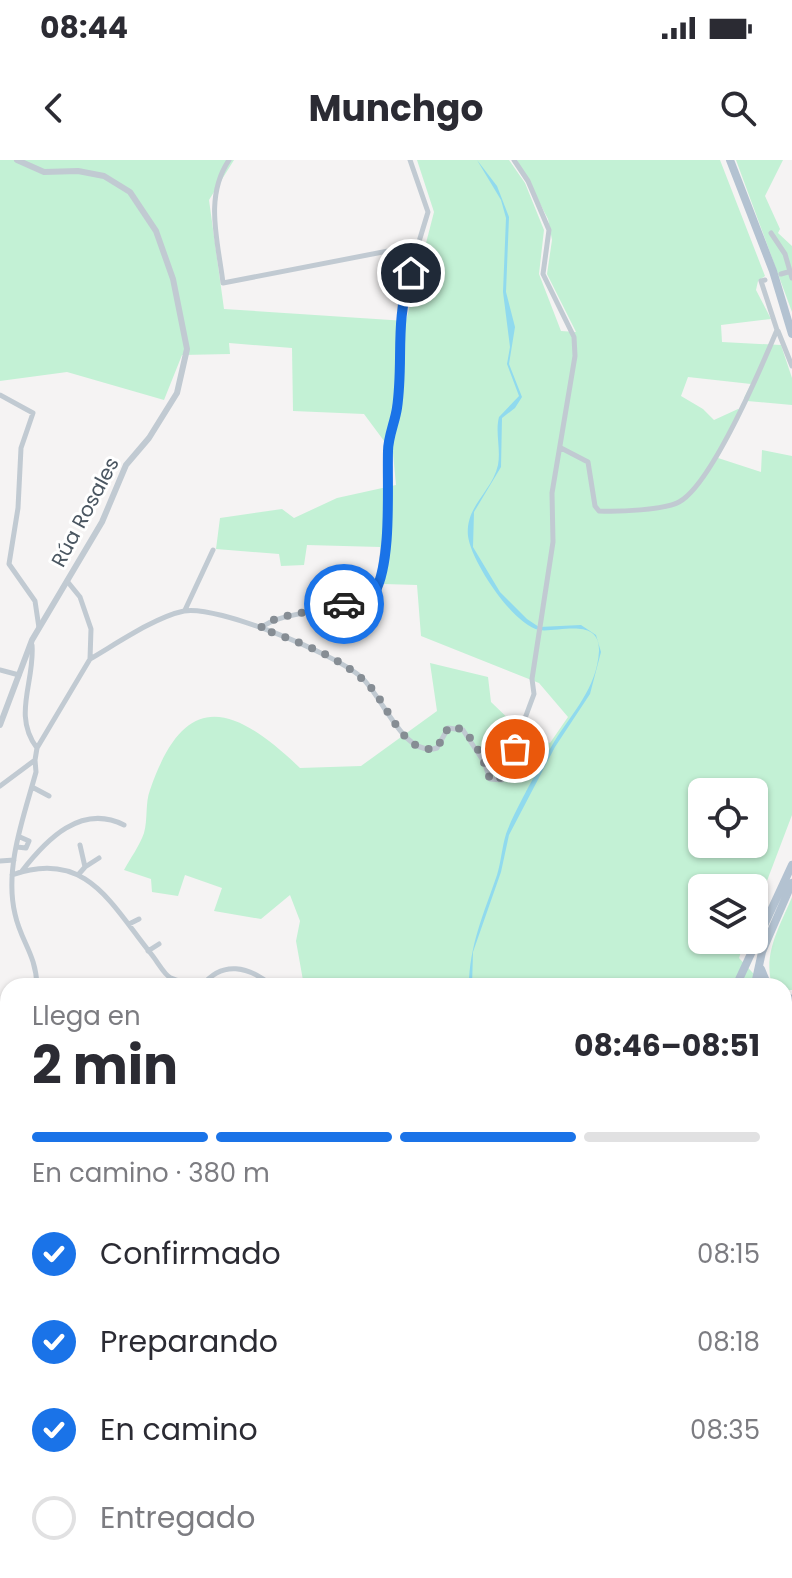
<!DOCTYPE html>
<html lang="es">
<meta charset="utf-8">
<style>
:root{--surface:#fff;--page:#f7f7f7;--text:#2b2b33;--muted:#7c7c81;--line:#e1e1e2;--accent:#1a73e8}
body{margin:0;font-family:Poppins,sans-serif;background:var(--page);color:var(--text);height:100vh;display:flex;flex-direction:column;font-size:30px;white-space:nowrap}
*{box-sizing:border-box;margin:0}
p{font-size:26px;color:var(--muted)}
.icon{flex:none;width:44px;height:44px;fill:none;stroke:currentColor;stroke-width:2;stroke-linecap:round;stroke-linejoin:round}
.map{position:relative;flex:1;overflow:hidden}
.panel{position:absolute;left:0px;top:818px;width:792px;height:600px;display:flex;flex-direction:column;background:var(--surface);border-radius:24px 24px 0 0;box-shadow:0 2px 6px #0004}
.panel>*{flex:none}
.fabs{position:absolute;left:688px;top:618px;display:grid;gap:16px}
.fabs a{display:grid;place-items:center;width:80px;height:80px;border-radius:12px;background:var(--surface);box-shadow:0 2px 6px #0004;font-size:40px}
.pin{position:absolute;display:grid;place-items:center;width:68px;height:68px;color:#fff;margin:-34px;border:4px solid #fff;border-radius:50%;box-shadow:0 2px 8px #0007}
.courier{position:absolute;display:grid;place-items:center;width:80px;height:80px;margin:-40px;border:6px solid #1a73e8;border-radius:50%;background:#fff;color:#222;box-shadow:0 2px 10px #0007}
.head em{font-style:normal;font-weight:700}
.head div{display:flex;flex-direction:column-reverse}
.head{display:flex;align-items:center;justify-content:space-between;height:136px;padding:0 32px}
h1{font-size:52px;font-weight:700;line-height:60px}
.bar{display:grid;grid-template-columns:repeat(4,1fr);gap:12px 8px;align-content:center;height:96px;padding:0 32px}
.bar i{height:10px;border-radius:6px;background:var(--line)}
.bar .active{background:var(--accent)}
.bar p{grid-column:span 4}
ol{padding:0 32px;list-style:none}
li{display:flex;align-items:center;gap:24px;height:88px}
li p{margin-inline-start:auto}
li .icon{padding:8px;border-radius:50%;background:var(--accent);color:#fff;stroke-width:4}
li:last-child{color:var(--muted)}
li i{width:44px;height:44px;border:4px solid var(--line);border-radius:50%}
.status{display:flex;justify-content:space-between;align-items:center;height:56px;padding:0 40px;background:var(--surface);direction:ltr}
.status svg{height:22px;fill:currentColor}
header{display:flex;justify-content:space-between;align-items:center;height:104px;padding:0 32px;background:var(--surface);font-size:36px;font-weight:700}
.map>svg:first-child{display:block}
</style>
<div class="status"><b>08:44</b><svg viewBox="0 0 49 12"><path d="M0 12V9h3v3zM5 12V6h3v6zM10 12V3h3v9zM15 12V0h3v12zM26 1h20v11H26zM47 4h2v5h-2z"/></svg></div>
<header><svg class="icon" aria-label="back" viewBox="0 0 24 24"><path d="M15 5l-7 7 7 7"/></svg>Munchgo<svg class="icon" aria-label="search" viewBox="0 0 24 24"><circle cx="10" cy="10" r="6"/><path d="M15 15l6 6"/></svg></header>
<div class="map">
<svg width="792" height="1418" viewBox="0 0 792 1418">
<rect width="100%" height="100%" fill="#f5f3f3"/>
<!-- green -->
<path fill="#c3f1d5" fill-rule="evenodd" d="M0,0H234L209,40L224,149L406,161L434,52L417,0H509L525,23L544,70L539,114L561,171L576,172L547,114L552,80L548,59L517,0H720L765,116L758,121L756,130L771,159L721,165L722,182L781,185L792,218V245L747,241L744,238L751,224L688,217L681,236L703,249L714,260L738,249L742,251L718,298L761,312L762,290L792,296V655L754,755V728H702V780H745L739,798L765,826H304L296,781L300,761L290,735L261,759L214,751L222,728L185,715L178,736L152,732L151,719L124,710C130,699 140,685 144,673C148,659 145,643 150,630C185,528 233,544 300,608L361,606L437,551L430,503L488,517L491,542L514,564L550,583L568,557L539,523L421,476L417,425L384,424L380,387L307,385L304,405L281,406L279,394L216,389L220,358L282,349L294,358L337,338L396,325L393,293L364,254L293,251L292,188L229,183L230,194L182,195L164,240L67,212L0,221ZM702,632H754V684H702Z
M736,0H783L765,36L780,69L778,73L792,86V152Z
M792,737V830H784V826L771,821C764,791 781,764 792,737Z
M784,846L792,847V1418H307L311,1410H784Z"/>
<!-- water -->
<path fill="#90daee" d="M477,0L497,26L509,57L506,132L515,167L509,204L522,237L515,248L502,258L501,307L474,352L473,387L500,432L527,459L539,467L581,465L596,475L601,492L590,534L555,587L509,675L501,712L473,792L472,826H469C469,786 484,753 497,715C501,702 502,687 506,674C514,651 541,604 554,582C572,553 597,528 599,491C600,456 557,473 539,470C513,465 471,401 468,376C465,346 492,332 498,305C501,289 495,272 499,257L519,236L507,204L510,187L503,132L506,58L501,40Z"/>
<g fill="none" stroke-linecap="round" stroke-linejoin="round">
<!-- stream -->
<path stroke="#90daee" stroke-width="2" d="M642,1410L644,1418"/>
<!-- minor -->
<path stroke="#c1cad2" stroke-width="5" d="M229,0C204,37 218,81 223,123L419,85
M771,73L785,94L792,118
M781,114L788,112
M778,171L792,206
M0,235L33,253L21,288L18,348L9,404L35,441L39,468
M561,288L588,302L595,346L599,351C618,352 664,350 679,342C712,324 761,208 777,170L761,121L765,120
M185,450L213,390
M261,468C289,445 361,457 378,426L390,336L388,289L398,229L400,144L428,52L410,0
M32,485C35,522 12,555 37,588
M90,499C116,484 155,457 184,451C218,445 335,494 361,517C383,536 403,598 437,588L448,568L463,570L484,602L490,619L502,620L534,534L532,519L553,382L552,333L575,196L574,177L543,114L549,70L528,21L514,0
M0,510L19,515
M35,600L36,612C24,656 4,708 15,754C21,782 36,794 37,826
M0,626L35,600L37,588L90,499L91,469L80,437L67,421
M32,627L49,636
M17,687L26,688L29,681L20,677
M0,701L14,700
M85,707L99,698
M22,711C46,680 81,643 124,665
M12,715C87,688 112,746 152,795C157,801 165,816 171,818C178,821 187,823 194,826
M78,715L85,707L80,685
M129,764L139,759
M148,791L159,784
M202,826C222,800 249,806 272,826
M0,1031L8,1045
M7,1092L0,1084L1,1073L8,1071
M0,1102L7,1092
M8,1127V1126
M0,1387L8,1396
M16,1410L20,1418
M0,1418L8,1410
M167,1418L168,1410"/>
<!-- tertiary -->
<path stroke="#c1cad2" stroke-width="6" d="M0,565L32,480L102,362L126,305L149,278L177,233L187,189L173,119L156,71L130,32L104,16L78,11L44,12L17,0
M0,1000L8,1007
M8,1273V1305
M31,1418L37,1410"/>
<!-- primary -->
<path stroke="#b3c2d1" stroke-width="8" d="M730,0L773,111L792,174
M761,809L768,826
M755,824L762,792L792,723
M736,826L792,705
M784,836L792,839
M383,1418L385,1410"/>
</g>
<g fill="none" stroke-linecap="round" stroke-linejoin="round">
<!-- done -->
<path stroke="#868d94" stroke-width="8" stroke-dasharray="0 14.4" d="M344,444L277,458L260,468C300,483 345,497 373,530C389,549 406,597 437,588L448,568L454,566C475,575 483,599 490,619L496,621L508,612L515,589"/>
<!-- route -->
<path stroke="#1a73e8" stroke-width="10" d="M344,444L375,432C392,400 387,328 388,291C388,277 395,262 397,248C404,200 394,162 411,113"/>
</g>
<g text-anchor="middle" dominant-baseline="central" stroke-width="6" stroke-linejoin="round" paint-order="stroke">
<!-- street labels -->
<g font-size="20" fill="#4a5661" stroke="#fff">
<text transform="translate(85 352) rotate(-62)">Rúa Rosales</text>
</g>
</g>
</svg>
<div class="fabs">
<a><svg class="icon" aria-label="locate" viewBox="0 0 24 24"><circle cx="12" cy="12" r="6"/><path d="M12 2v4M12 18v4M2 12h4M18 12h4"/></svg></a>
<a><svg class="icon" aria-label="layers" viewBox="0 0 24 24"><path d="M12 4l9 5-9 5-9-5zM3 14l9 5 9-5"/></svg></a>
</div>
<div class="pin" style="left:515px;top:589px;background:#ea580c"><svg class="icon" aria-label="bag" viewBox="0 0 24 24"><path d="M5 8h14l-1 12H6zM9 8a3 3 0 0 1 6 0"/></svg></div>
<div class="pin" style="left:411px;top:113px;background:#1f2937"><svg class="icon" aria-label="home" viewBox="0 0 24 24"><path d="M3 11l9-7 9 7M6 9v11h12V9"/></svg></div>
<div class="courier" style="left:344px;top:444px"><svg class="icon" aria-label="car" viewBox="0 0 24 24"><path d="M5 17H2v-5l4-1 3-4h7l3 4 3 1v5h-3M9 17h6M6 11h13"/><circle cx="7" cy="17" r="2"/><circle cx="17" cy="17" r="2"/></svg></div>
<section class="panel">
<div class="head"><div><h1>2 min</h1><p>Llega en</p></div><em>08:46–08:51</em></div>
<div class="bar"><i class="active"></i><i class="active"></i><i class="active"></i><i></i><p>En camino · 380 m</p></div>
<ol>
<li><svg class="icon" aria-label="check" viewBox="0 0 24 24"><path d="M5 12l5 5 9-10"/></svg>Confirmado<p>08:15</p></li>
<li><svg class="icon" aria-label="check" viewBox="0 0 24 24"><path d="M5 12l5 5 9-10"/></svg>Preparando<p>08:18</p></li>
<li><svg class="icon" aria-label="check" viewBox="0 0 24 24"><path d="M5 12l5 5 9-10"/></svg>En camino<p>08:35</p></li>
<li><i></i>Entregado</li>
</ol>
</section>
</div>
